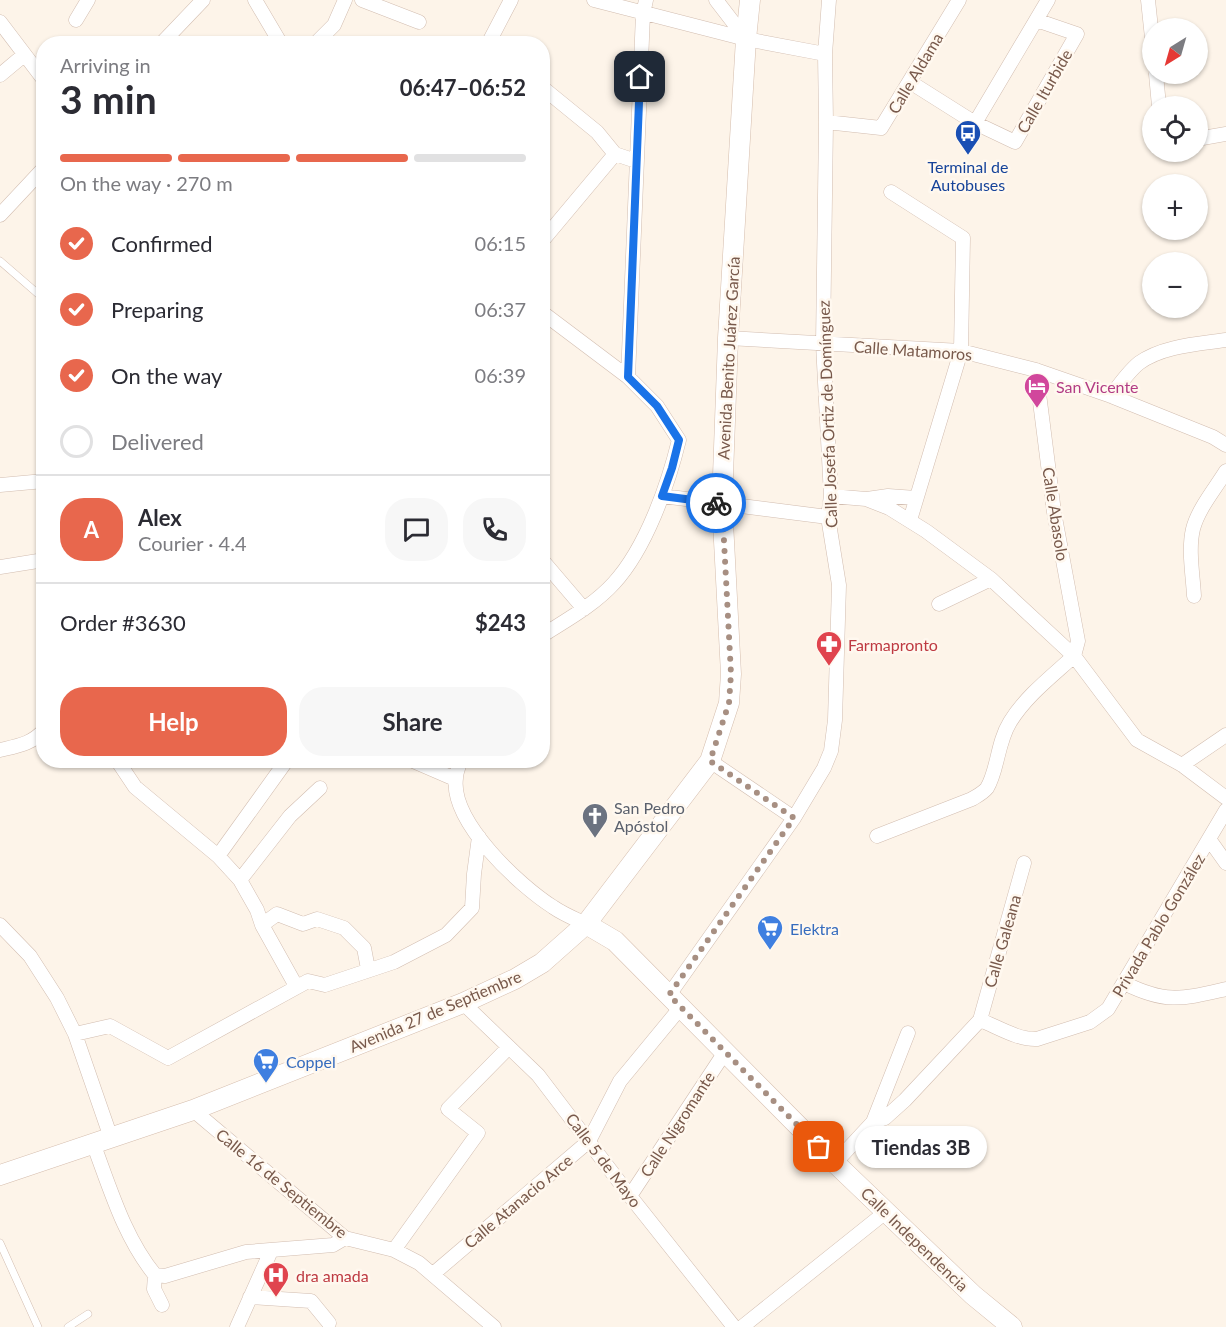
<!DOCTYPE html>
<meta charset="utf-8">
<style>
:root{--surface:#fff;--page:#f7f7f7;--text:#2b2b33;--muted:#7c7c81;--line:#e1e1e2;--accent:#e8674d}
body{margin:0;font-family:Lato,sans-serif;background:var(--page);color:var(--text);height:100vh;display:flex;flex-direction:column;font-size:22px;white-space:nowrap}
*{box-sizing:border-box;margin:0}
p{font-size:20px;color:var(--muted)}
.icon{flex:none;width:33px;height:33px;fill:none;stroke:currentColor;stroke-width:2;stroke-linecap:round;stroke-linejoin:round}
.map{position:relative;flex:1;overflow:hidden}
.drawer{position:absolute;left:36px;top:36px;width:514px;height:732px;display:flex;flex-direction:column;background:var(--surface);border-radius:24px;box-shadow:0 2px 4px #0004}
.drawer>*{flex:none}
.needle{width:39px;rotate:217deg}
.buttons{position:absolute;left:1142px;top:18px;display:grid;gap:12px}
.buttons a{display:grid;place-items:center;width:66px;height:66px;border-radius:50%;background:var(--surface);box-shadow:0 2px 4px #0004;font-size:30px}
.pin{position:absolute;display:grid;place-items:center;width:51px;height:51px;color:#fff;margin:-26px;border-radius:12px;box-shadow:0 3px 9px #0006}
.courier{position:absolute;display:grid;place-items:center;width:60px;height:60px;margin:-30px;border:4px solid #1a73e8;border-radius:50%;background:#fff;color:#222;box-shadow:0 2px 8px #0007}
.bubble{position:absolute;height:42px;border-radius:21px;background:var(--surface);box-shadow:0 2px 4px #0004;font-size:20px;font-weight:700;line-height:42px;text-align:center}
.head em{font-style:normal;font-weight:700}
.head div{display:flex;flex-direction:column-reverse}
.head{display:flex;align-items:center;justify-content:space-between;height:102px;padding:0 24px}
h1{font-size:39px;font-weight:700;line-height:45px}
.bar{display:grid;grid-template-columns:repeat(4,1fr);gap:9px 6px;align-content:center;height:72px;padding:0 24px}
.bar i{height:8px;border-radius:4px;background:var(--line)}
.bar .active{background:var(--accent)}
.bar p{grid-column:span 4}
.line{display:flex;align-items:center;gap:15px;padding:0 24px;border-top:2px solid var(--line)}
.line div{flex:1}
.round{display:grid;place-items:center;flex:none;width:63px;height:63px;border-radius:24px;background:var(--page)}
ol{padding:0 24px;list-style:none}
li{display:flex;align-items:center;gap:18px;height:66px}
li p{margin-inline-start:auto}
li .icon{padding:6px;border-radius:50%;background:var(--accent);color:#fff;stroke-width:4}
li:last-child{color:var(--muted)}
li i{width:33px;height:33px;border:3px solid var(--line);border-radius:50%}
.cta{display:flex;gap:12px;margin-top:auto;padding:12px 24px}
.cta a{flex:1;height:69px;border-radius:24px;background:var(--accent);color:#fff;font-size:24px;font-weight:700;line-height:69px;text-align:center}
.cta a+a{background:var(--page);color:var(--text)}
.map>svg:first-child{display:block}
</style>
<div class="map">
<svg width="1226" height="1327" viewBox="0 0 1226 1327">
<rect width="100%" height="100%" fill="#fdf4e9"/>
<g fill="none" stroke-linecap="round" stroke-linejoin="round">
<!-- lane casing -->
<g stroke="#d2bdb0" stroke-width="8">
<path id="lane" d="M0,261L44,299
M0,1243L38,1327
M68,1327L88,1314"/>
</g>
<!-- street casing -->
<g stroke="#d2bdb0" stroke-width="15">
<path id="street" d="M255,0L281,44
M362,0L419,22
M594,0L746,39L825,54
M716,0L746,39
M1148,0L1152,38
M76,20L88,0
M0,22L44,80
M161,44L203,0
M315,44L334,25L345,0
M473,44H484
M488,44L511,0
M1156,74L1159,106
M0,75L24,55
M910,82L975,123L1015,142L1077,34L1036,20
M543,88L597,132L615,154L636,161
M826,122L881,128L959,0
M975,123L1048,0
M1197,139L1226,134
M891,192L963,238L961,351L910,520
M0,215L44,168
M543,240L615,154
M543,313L628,377L657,406L679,440C668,485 646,548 614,583C594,605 568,619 543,635
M728,338L961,351L1036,370L1111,396L1213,437L1226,445
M628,377L643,14L646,0
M1111,396C1119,385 1128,372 1139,363C1162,346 1198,344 1226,340
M0,485L44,481
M662,496L828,517
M831,496L866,499L889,508L926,531L991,579L1074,656L1137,740L1182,765L1226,798
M867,499L888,496L916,498
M543,561L584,609
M0,567L44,560
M1194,596C1193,575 1188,550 1193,529C1198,509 1215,489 1226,471
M939,604L991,579
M0,750C17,746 32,744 44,730
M117,760L135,787L218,856L240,880L257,910L262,925L296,986
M411,760L455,779
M461,760C459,766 456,772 456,778C450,822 520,886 553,907C563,914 575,919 586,924
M710,761L794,818
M1182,765L1226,735
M877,836L972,799C977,796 983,793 987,788C998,770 997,743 1010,722C1026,696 1051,677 1074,656L1078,641L1054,512L1036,370
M1209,839L1226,863
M218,856L287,760
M240,880L290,816L320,788
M0,925L30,956L57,998L75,1034L111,1138
M262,925L277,914L303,924L317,919L344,928L364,948L368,969
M1124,983C1166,1004 1182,999 1226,989
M669,995L794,818L824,768L831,751L835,720L839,585L828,517L831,496L823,344L826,122L825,54L829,0
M463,1003L538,1075L630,1196L734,1327
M980,1020C998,1027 1018,1040 1037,1039L1090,1022L1108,1009L1226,810
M75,1034L110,1026L168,1058L308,981L325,985L394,962L446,935L472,908L474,874L479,837
M193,1110L345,1238L394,1250L419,1263L494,1327
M873,1122L908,1033
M93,1143C110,1188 124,1237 155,1275L165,1276L246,1252L333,1245L345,1238
M835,1163L873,1122L885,1118L905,1100L980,1020L1024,863
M630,1196L725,1052
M394,1250L478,1133L448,1109L509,1047
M433,1274L589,1141L620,1081L681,1007
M155,1275L154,1289L162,1305
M250,1297L311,1301L329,1323
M237,1327L271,1251
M742,1327L887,1211"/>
</g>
<!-- secondary casing -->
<g stroke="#d5bdad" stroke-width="21">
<path id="secondary" d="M586,924L615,941L835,1163L973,1295L1012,1327
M0,1175L193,1110L463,1003L515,979L542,963L586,924L710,761L729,703L731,674L722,503L728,338L746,39L750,0"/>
</g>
<!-- lane -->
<use href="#lane" stroke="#fff" stroke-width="7"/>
<!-- street -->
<use href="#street" stroke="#fff" stroke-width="14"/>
<!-- secondary -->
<use href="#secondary" stroke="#fff" stroke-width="20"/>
</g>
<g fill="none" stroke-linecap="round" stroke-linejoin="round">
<!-- done -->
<path stroke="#a78f82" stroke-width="6" stroke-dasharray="0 10.8" d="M716,503H722L731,674L729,703L710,761L794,818L669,995L819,1147"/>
<!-- route -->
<path stroke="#1a73e8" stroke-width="8" d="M640,77L628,377L657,406L679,440L672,468L662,496L716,503"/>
</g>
<!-- icons -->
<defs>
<g id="bus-pin" transform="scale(1.35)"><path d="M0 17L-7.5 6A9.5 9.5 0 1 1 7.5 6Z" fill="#1a4fb4" stroke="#fff8ef"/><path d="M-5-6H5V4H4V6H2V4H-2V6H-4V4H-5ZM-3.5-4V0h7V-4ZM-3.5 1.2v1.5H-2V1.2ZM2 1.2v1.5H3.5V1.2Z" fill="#fff"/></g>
<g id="hotel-pin" transform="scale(1.35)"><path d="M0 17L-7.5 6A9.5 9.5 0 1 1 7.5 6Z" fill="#d1479c" stroke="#fff8ef"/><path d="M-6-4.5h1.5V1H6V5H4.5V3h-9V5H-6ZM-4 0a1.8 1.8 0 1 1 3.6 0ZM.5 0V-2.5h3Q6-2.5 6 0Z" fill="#fff"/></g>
<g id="pharmacy-pin" transform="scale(1.35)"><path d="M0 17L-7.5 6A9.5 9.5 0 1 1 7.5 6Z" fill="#e0444e" stroke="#fff8ef"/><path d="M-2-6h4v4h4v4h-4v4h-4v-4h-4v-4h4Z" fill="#fff"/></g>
<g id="church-pin" transform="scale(1.35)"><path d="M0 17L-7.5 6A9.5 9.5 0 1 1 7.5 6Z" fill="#6b7280" stroke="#fff8ef"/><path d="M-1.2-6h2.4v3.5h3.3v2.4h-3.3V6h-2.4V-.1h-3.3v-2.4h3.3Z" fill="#fff"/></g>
<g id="supermarket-pin" transform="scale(1.35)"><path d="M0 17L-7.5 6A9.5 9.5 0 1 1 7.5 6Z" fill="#3f7fe0" stroke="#fff8ef"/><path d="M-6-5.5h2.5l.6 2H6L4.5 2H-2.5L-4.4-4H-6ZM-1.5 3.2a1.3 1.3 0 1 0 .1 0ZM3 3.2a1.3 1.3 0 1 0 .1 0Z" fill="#fff"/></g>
<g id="hospital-pin" transform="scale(1.35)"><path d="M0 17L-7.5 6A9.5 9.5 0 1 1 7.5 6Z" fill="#e0444e" stroke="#fff8ef"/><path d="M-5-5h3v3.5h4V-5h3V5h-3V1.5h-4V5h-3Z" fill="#fff"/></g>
</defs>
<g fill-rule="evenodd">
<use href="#bus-pin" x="968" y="133"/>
<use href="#hotel-pin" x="1037" y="386"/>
<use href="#pharmacy-pin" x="829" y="644"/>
<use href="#church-pin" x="595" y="816"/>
<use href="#supermarket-pin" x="770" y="928"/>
<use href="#supermarket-pin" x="266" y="1061"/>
<use href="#hospital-pin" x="276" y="1275"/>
</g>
<g text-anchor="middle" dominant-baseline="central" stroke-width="5" stroke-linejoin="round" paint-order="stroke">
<!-- street labels -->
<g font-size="16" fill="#78594b" stroke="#fff8ef">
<text transform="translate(915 73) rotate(-59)">Calle Aldama</text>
<text transform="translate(1044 91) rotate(-60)">Calle Iturbide</text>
<text transform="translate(913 350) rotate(4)">Calle Matamoros</text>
<text transform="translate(728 358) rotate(-87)">Avenida Benito Juárez García</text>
<text transform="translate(827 414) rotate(-92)">Calle Josefa Ortiz de Domínguez</text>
<text transform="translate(1056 514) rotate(81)">Calle Abasolo</text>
<text transform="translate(1158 925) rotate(-59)">Privada Pablo González</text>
<text transform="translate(1002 941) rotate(-74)">Calle Galeana</text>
<text transform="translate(435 1011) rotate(-23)">Avenida 27 de Septiembre</text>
<text transform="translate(677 1124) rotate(-57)">Calle Nigromante</text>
<text transform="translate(604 1160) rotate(53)">Calle 5 de Mayo</text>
<text transform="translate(282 1183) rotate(39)">Calle 16 de Septiembre</text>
<text transform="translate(518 1201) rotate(-40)">Calle Atanacio Arce</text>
<text transform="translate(915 1239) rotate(44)">Calle Independencia</text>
</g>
<!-- transit labels -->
<g font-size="16" fill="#164399" stroke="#fff8ef">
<text x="968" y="166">Terminal de<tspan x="968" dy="18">Autobuses</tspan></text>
</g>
<!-- hotel labels -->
<g font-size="16" fill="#b23c85" stroke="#fff8ef" text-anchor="start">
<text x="1056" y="386">San Vicente</text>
</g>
<!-- health labels -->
<g font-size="16" fill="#be3a42" stroke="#fff8ef" text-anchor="start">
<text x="848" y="644">Farmapronto</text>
<text x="296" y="1275">dra amada</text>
</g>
<!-- worship labels -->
<g font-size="16" fill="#5b616d" stroke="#fff8ef" text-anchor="start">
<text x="614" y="807">San Pedro<tspan x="614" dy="18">Apóstol</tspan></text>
</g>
<!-- shop labels -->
<g font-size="16" fill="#366cbe" stroke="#fff8ef" text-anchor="start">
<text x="790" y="928">Elektra</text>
<text x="286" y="1061">Coppel</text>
</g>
</g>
</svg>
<div class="buttons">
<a><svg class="needle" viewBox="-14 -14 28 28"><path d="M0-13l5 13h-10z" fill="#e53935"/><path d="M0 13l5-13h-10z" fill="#7c7c81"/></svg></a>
<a><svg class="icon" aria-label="locate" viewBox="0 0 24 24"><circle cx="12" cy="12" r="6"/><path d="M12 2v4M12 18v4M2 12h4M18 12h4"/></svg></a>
<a>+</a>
<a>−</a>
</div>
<div class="pin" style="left:819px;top:1147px;background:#ea580c"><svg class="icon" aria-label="bag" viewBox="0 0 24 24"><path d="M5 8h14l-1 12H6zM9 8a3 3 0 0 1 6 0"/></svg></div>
<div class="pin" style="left:640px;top:77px;background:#1f2937"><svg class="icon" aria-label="home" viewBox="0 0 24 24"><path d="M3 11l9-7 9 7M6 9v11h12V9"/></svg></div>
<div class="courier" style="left:716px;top:503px"><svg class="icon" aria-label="bike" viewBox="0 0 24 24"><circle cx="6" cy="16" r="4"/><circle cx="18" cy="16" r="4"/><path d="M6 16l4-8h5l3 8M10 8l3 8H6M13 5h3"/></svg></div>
<div class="bubble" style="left:855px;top:1126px;width:132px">Tiendas 3B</div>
<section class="drawer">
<div class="head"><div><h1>3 min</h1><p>Arriving in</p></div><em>06:47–06:52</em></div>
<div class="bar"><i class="active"></i><i class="active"></i><i class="active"></i><i></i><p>On the way · 270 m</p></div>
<ol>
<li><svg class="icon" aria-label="check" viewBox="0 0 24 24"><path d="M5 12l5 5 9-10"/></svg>Confirmed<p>06:15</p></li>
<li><svg class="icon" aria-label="check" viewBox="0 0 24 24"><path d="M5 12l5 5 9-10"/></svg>Preparing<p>06:37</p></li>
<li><svg class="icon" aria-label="check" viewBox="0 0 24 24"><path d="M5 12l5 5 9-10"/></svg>On the way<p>06:39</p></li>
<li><i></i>Delivered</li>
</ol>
<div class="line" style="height:108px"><b class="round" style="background:var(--accent);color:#fff">A</b><div><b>Alex</b><p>Courier · 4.4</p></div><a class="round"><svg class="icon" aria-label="chat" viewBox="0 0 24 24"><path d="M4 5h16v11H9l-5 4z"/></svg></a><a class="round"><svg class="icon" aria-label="phone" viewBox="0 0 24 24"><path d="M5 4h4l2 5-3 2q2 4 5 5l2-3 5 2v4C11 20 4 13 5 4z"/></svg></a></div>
<div class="line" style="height:78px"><div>Order #3630</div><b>$243</b></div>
<div class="cta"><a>Help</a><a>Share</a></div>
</section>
</div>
